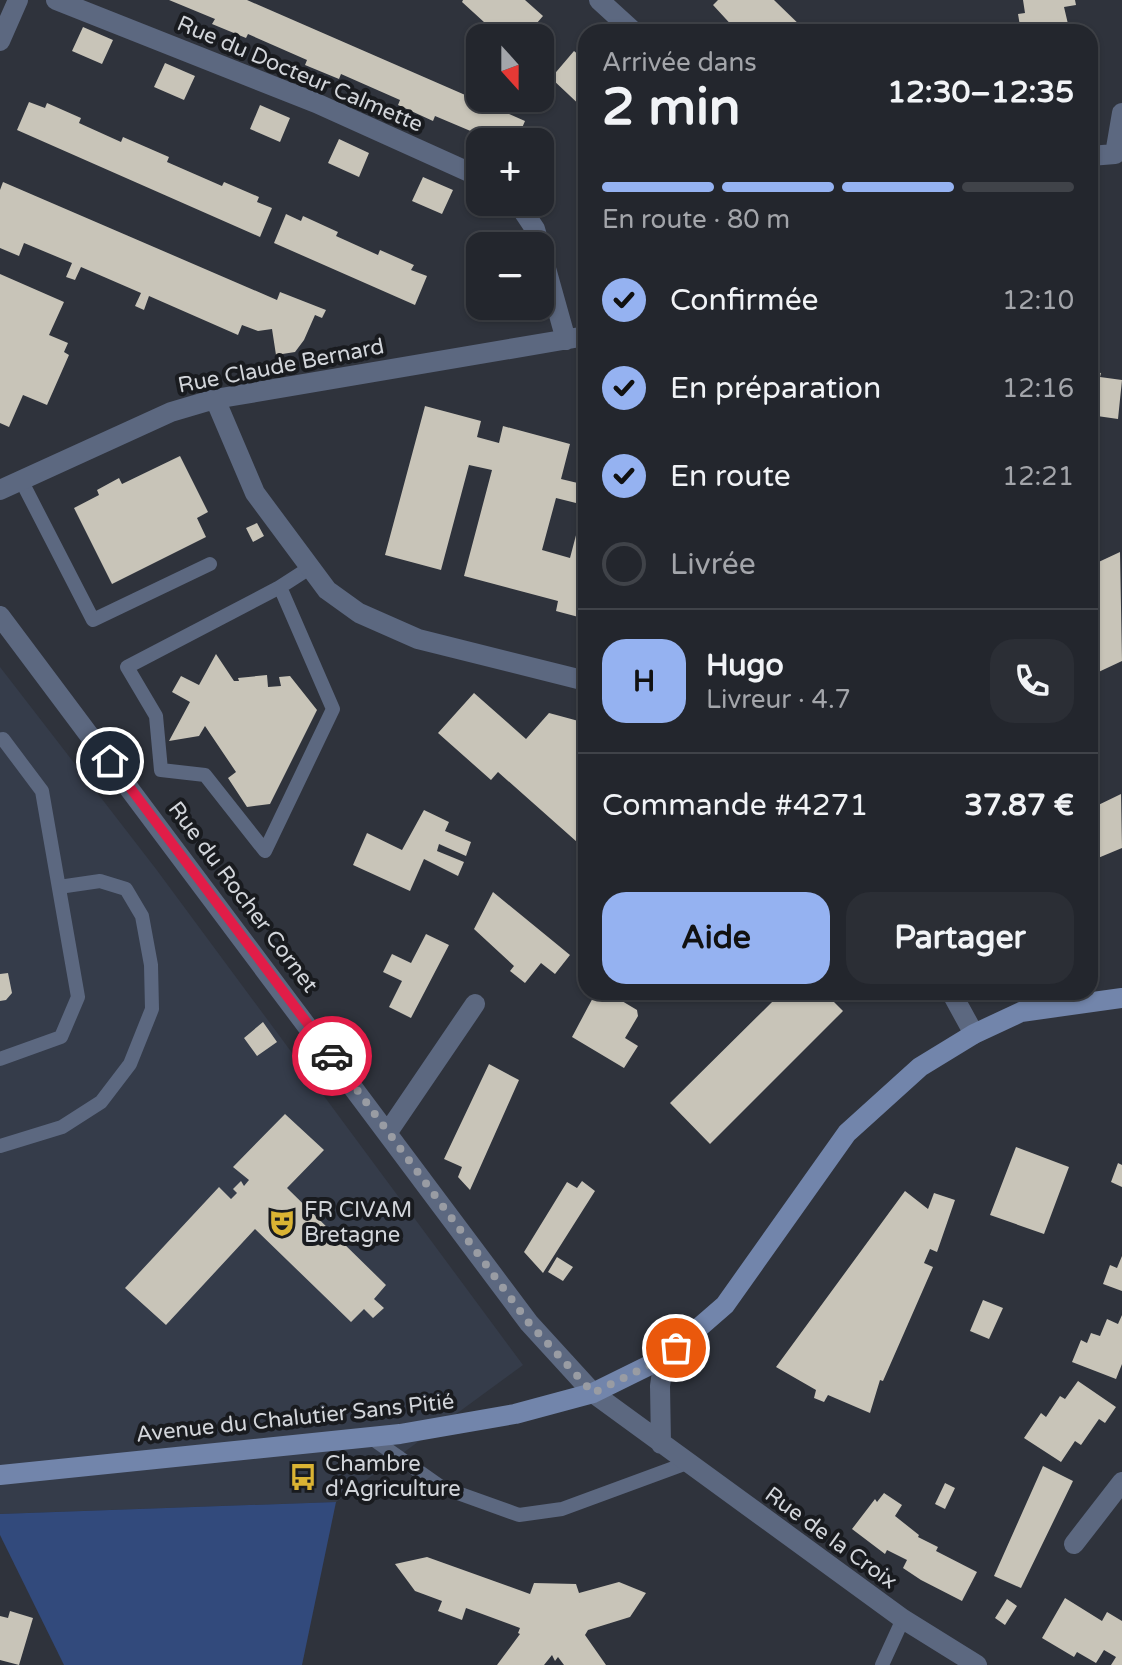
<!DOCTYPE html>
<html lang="fr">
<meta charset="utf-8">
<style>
:root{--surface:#23262d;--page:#2b2e35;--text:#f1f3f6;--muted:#a3a5aa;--line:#404349;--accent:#95b2f1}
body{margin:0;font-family:"Varela Round",sans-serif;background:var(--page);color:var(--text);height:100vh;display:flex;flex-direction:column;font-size:30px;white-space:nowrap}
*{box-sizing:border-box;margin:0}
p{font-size:26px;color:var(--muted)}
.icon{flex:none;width:44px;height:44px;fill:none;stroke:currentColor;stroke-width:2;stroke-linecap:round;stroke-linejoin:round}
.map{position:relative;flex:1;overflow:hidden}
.panel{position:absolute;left:578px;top:24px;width:520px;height:976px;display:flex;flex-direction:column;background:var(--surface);border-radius:24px;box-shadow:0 2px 6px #0004,0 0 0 2px var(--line)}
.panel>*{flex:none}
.needle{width:52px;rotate:159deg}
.controls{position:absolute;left:466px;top:24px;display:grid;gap:16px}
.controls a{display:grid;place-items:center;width:88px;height:88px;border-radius:16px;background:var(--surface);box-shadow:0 2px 6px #0004,0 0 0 2px var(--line);font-size:40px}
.pin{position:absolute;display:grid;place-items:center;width:68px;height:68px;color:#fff;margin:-34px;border:4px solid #fff;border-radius:50%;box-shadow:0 2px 8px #0007}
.courier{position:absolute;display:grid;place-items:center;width:80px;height:80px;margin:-40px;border:6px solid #e11d48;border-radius:50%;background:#fff;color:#222;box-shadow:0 2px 10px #0007}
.summary em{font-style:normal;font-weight:700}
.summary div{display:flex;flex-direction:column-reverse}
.summary{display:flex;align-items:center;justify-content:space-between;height:136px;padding:0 24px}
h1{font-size:52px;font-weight:700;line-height:60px}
.bar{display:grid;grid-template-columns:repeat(4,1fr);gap:12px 8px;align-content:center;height:96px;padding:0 24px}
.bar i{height:10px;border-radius:6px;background:var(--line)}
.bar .selected{background:var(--accent)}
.bar p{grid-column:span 4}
.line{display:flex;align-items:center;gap:20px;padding:0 24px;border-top:2px solid var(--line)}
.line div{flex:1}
.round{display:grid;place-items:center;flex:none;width:84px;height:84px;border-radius:24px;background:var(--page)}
ol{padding:0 24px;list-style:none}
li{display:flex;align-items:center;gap:24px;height:88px}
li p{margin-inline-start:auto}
li .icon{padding:8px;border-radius:50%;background:var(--accent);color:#111;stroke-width:4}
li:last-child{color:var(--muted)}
li i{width:44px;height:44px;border:4px solid var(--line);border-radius:50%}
.cta{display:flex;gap:16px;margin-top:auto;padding:16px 24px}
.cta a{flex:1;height:92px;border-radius:24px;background:var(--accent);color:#111;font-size:32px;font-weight:700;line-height:92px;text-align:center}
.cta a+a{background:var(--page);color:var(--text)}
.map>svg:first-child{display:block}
</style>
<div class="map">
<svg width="1122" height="1665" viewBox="0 0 1122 1665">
<rect width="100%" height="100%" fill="#2f333c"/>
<!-- built -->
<path fill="#353c4a" d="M0,667L156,869L523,1365L336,1502L0,1514Z"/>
<!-- green -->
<path fill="#324a7c" d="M336,1502L302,1665H64L0,1535V1514Z"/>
<!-- building -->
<path fill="#c8c4b8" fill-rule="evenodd" d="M169,0H247L525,121L516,142H480V153L473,150L480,135L435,116L433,121L398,105L400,100L341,74L339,79L305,65L307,60L248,34L246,38L212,24L215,19Z
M463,0H525L543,16L524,38H492L496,33L462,2Z
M718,0H774L807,32H754L744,23L737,31L713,5Z
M1023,0H1075L1076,5L1064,7L1068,24L1021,32L1018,14L1025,13Z
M83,27L113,40L102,64L72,51Z
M574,51L586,61V111L551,78Z
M165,63L195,76L184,100L154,87Z
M29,102L45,108L47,103L81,118L79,123L121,142L123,137L169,157L167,162L222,186L224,182L259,197L257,202L272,208L260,237L17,130Z
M260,105L290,118L280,142L250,129Z
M339,139L369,153L359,177L328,163Z
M423,177L453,190L442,214L412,201Z
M3,182L277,300L280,292L326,310L322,318L315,315L304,340L295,352L276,355L272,329L258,331L242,325L238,335L149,296L144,310L135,306L141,293L81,267L75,280L66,277L72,263L24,243L19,256L0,248V190Z
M286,214L301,221L303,216L338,232L336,236L378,255L380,250L414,265L411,270L427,276L415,305L274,243Z
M1090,214L1098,216L1092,255H1090Z
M0,274L64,302L49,335L68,343L64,352L69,355L47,405L23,395L9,427L0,423Z
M1090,371L1101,373L1100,377L1122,380L1118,419L1090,415Z
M425,406L481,421L477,437L499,443L503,426L570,444L561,479L586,485V619L556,611L558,601L464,576L492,470L469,465L441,570L385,555ZM556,498L584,505L570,558L542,550Z
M180,456L208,512L197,518L206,537L112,584L74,508L99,495L97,490L119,478L122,484Z
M257,523L264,536L253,542L246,528Z
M1120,552L1122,661L1090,676V566Z
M216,654L234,681H239L238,678L267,675L268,687L281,686L279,677L290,676L317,710L270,804L247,807L228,778L236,772L205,726L199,736L169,741L190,702L172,692L181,676L199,685Z
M474,693L526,739L549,713L586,723V753L582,758L586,761V850L498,772L491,780L438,733Z
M1121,794L1122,848L1098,858L1096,906H1090V809Z
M424,810L449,822L445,831L471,842L466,856L439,844L437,851L464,862L458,876L424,859L410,891L353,865L367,833L402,850Z
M493,892L570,955L555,974L541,963L525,983L510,971L514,966L474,929Z
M426,934L449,945L411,1018L389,1007L402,981L383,972L392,954L411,963Z
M8,973L12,993L6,1000L0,1001V974Z
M596,992H627L622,1001L637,1010L638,1016L625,1038L638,1046L624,1068L572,1037Z
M766,992H824L843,1011L710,1144L670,1103L774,1000Z
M263,1022L277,1042L257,1056L244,1038Z
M489,1064L519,1080L470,1190L458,1177L462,1167L444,1159Z
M285,1114L324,1150L287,1188L386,1285L374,1299L384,1308L373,1318L364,1309L351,1322L255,1229L166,1325L125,1288L219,1187L231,1199L237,1193L233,1189L241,1181L244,1186L249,1180L233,1167Z
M1016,1147L1069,1167L1044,1234L990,1215Z
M1118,1163L1122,1165V1187L1111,1182Z
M582,1181L595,1191L543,1273L524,1252L567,1182L577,1188Z
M905,1191L928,1209L934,1193L955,1200L937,1252L930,1249L924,1263L933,1267L883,1381L880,1380L870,1413L828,1395L824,1402L814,1398L816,1390L776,1367Z
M1122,1256V1291L1103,1284L1110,1265L1117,1268Z
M557,1257L573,1267L563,1281L548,1272Z
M983,1300L1003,1308L989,1339L970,1331Z
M1122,1315V1364L1116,1379L1072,1362L1081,1340L1087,1343L1091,1333L1100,1336L1107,1319L1118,1324Z
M1078,1381L1116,1407L1105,1423L1099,1419L1081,1445L1075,1441L1061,1462L1024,1438L1041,1413L1046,1417L1060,1396L1065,1399Z
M1043,1466L1073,1481L1021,1588L994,1576Z
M945,1483L955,1488L945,1509L935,1504Z
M884,1493L902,1505L895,1516L919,1535L918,1537L938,1547L936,1551L977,1572L962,1601L921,1580L903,1568L907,1560L887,1550L885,1554L852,1529L875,1499L877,1502Z
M427,1557L530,1594L534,1583L576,1584L579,1593L619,1582L646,1593L630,1617L588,1630L585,1635L606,1665H564L558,1657L555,1661L552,1655L544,1665H497L520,1634L518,1633L520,1628L466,1608L462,1620L438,1611L442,1601L415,1591L395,1564Z
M1065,1598L1102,1621L1107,1612L1122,1621V1665H1111L1116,1657L1104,1650L1096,1663L1077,1652L1074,1657L1042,1638Z
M1007,1599L1017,1606L1005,1625L995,1618Z
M10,1611L33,1618L19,1665L0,1660V1616L8,1618Z"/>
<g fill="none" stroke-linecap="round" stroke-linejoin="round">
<!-- lane -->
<path stroke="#5c6880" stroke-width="14" d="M21,480L93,620L210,564
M280,587L127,667L156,716L161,770L205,775L265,851L333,709L280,587L311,567
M0,740L3,739L42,791L78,997L61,1037L0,1059
M0,1146L62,1127L101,1102L130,1064L152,1009L151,965L142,916L126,889L100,881L59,887
M370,1437L441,1487L519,1515L562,1509L687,1463
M882,1665L903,1619"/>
<!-- street -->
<path stroke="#5c6880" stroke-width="20" d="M56,0L316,103L480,177
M599,0L634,32
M0,41L18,0
M1090,156L1115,154L1122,113
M517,202L535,229L540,246
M540,247L566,340
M215,399L255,493L327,590L359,613L418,639L586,681
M0,490L171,412L215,399L586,336
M0,616L529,1323L593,1393L903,1619L977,1665
M951,992L974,1034
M388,1132L475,1004
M661,1444L660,1386L664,1358
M1074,1544L1122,1482"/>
<!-- secondary -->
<path stroke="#7285ab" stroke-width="20" d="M0,1475L400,1434L515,1414L593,1393L664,1358L725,1305L847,1133L920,1067L974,1034L1021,1012L1122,998"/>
</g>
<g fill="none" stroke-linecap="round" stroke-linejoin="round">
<!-- done -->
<path stroke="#999ca3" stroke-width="8" stroke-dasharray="0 14.4" d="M332,1056L529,1323L593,1393L664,1358L676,1348"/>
<!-- route -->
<path stroke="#e11d48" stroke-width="10" d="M110,761L332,1056"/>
</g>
<!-- icons -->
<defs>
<g id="theatre-bare" transform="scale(2.16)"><path d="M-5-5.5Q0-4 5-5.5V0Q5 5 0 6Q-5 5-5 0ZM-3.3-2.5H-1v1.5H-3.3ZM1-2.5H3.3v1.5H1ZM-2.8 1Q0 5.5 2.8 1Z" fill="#dab333" stroke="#191b1f" stroke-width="2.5" paint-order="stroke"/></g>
<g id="bus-bare" transform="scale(2.16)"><path d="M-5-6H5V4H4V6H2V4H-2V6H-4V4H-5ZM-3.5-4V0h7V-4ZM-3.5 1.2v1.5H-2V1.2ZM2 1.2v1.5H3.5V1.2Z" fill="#dab333" stroke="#191b1f" stroke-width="2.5" paint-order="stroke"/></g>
</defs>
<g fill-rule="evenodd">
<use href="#theatre-bare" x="282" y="1223"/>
<use href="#bus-bare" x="303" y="1477"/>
</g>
<g text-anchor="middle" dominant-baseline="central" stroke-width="8" stroke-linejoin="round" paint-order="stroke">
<!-- street labels -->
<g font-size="22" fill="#d2d5da" stroke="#191b1f">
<text transform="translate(300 74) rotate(23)">Rue du Docteur Calmette</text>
<text transform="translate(281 366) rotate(-11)">Rue Claude Bernard</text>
<text transform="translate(243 897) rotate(53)">Rue du Rocher Cornet</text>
<text transform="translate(295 1418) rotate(-6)">Avenue du Chalutier Sans Pitié</text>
<text transform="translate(831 1538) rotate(36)">Rue de la Croix</text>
</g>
<!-- poi labels -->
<g font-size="22" fill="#d2d5da" stroke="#191b1f" text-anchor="start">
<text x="304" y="1210">FR CIVAM<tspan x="304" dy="25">Bretagne</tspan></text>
<text x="325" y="1464">Chambre<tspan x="325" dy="25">d'Agriculture</tspan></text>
</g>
</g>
</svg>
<div class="controls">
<a><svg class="needle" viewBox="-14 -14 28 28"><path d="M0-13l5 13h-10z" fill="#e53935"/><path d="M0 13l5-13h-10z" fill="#a3a5aa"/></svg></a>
<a>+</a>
<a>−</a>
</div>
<div class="pin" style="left:676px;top:1348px;background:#ea580c"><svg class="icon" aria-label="bag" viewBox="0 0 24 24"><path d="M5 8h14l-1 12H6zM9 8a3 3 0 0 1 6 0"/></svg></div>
<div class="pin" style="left:110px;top:761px;background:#1f2937"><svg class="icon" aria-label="home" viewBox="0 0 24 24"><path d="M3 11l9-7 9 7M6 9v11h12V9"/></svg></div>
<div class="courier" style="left:332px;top:1056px"><svg class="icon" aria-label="car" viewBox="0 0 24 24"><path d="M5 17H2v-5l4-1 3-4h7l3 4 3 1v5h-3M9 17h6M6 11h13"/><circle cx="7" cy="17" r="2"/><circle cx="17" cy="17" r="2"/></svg></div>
<section class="panel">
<div class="summary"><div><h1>2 min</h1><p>Arrivée dans</p></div><em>12:30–12:35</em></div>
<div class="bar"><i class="selected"></i><i class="selected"></i><i class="selected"></i><i></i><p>En route · 80 m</p></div>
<ol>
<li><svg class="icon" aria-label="check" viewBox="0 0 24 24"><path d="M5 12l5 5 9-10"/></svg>Confirmée<p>12:10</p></li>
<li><svg class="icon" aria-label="check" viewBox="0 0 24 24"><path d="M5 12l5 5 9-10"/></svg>En préparation<p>12:16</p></li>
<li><svg class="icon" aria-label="check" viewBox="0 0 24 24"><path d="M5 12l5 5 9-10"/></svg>En route<p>12:21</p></li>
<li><i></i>Livrée</li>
</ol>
<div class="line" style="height:144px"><b class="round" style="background:var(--accent);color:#111">H</b><div><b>Hugo</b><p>Livreur · 4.7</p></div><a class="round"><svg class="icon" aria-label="phone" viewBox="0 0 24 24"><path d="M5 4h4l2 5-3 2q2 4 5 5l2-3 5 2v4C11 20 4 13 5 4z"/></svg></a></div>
<div class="line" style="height:104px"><div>Commande #4271</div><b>37.87 €</b></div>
<div class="cta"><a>Aide</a><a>Partager</a></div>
</section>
</div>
